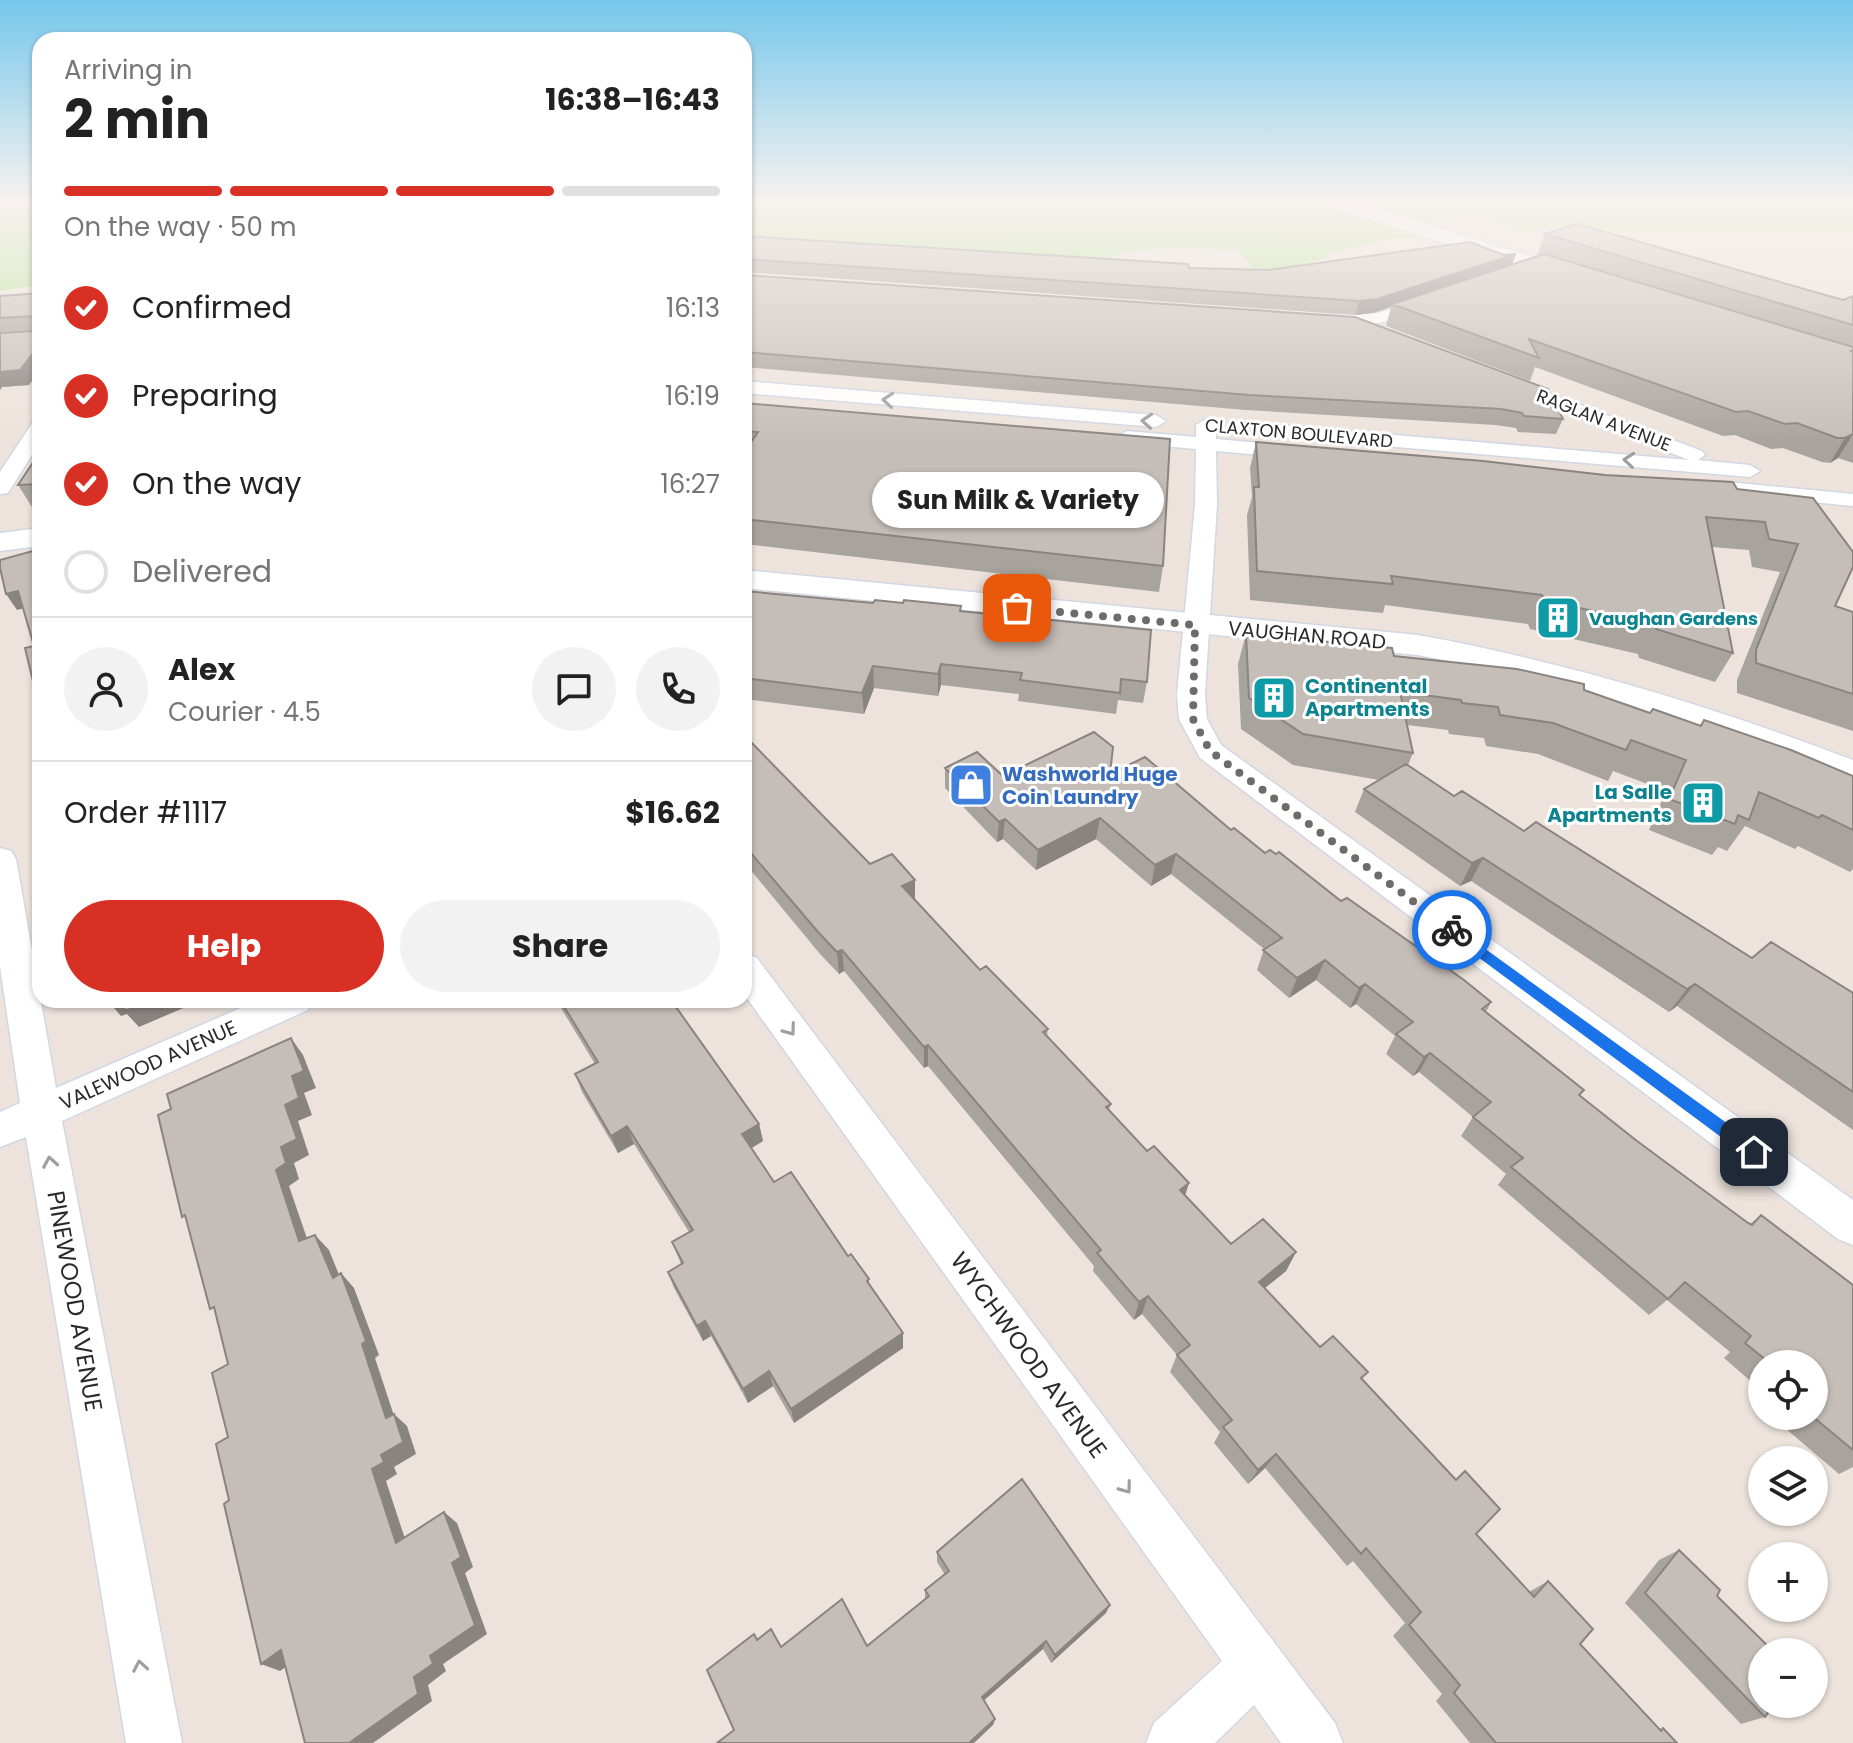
<!DOCTYPE html>
<meta charset="utf-8">
<style>
:root{--surface:#fff;--page:#f2f2f2;--text:#222;--muted:#767676;--line:#e0e0e0;--accent:#d93025}
body{margin:0;font-family:Poppins,sans-serif;background:var(--page);color:var(--text);height:100vh;display:flex;flex-direction:column;font-size:30px;white-space:nowrap}
*{box-sizing:border-box;margin:0}
p{font-size:26px;color:var(--muted)}
.icon{flex:none;width:44px;height:44px;fill:none;stroke:currentColor;stroke-width:2;stroke-linecap:round;stroke-linejoin:round}
.map{position:relative;flex:1;overflow:hidden}
.sheet{position:absolute;left:32px;top:32px;width:720px;height:976px;display:flex;flex-direction:column;background:var(--surface);border-radius:24px;box-shadow:0 2px 6px #0004}
.sheet>*{flex:none}
.controls{position:absolute;left:1748px;top:1350px;display:grid;gap:16px}
.controls a{display:grid;place-items:center;width:80px;height:80px;border-radius:50%;background:var(--surface);box-shadow:0 2px 6px #0004;font-size:40px}
.pin{position:absolute;display:grid;place-items:center;width:68px;height:68px;color:#fff;margin:-34px;border-radius:16px;box-shadow:0 4px 12px #0006}
.courier{position:absolute;display:grid;place-items:center;width:80px;height:80px;margin:-40px;border:6px solid #1a73e8;border-radius:50%;background:#fff;color:#222;box-shadow:0 2px 10px #0007}
.bubble{position:absolute;height:56px;border-radius:28px;background:var(--surface);box-shadow:0 2px 6px #0004;font-size:26px;font-weight:700;line-height:56px;text-align:center}
.headline em{font-style:normal;font-weight:700}
.headline div{display:flex;flex-direction:column-reverse}
.headline{display:flex;align-items:center;justify-content:space-between;height:136px;padding:0 32px}
h1{font-size:52px;font-weight:700;line-height:60px}
.bar{display:grid;grid-template-columns:repeat(4,1fr);gap:12px 8px;align-content:center;height:96px;padding:0 32px}
.bar i{height:10px;border-radius:6px;background:var(--line)}
.bar .active{background:var(--accent)}
.bar p{grid-column:span 4}
.line{display:flex;align-items:center;gap:20px;padding:0 32px;border-top:2px solid var(--line)}
.line div{flex:1}
.round{display:grid;place-items:center;flex:none;width:84px;height:84px;border-radius:42px;background:var(--page)}
ol{padding:0 32px;list-style:none}
li{display:flex;align-items:center;gap:24px;height:88px}
li p{margin-inline-start:auto}
li .icon{padding:8px;border-radius:50%;background:var(--accent);color:#fff;stroke-width:4}
li:last-child{color:var(--muted)}
li i{width:44px;height:44px;border:4px solid var(--line);border-radius:50%}
.cta{display:flex;gap:16px;margin-top:auto;padding:16px 32px}
.cta a{flex:1;height:92px;border-radius:48px;background:var(--accent);color:#fff;font-size:32px;font-weight:700;line-height:92px;text-align:center}
.cta a+a{background:var(--page);color:var(--text)}
.map>svg:first-child{display:block}
</style>
<div class="map">
<svg width="1853" height="1743" viewBox="0 0 1853 1743">
<rect width="100%" height="100%" fill="#ede3dc"/>
<!-- green -->
<path fill="#bde597" d="M744,200H1853V232H1646L1560,227L1523,230L1484,217L1439,219L1419,238H1392L1327,254L1328,257L1285,270L1253,269L1239,250C1213,250 1125,244 1109,259L744,235Z
M40,204V285L0,291V207Z"/>
<g fill="none" stroke-linecap="round" stroke-linejoin="round">
<!-- minor casing -->
<g stroke="#d1d7e4" stroke-width="3">
<path id="minor" d="M1428,298L1434,300V306C1398,319 1358,333 1320,324L1318,320L1326,315L1378,313Z
M1514,380L1702,451L1705,455L1698,460L1750,465L1760,471L1750,477L1266,436L1256,430L1266,424L1689,460L1507,390L1505,386L1507,382Z
M744,381L1156,415L1166,421L1156,427L744,393Z
M1206,419L1216,425V439L1296,446L1306,452L1296,458L1216,451L1217,505L1205,694L1207,719L1221,745L1853,1200V1245L1838,1239L1200,758L1179,719L1177,694L1195,505L1196,449L1127,443L1117,437L1127,431L1196,437V425Z
M40,420V442L8,493L0,494V472L33,422Z
M1717,481L1853,494V506L1709,492L1706,487L1709,482Z
M0,848L11,851L16,859L56,1088L259,1000H313L308,1010L62,1121L182,1743H126L26,1137L0,1147V1112L20,1103L0,966Z
M744,954L756,957L1335,1723L1343,1743H1281L1254,1705L1215,1743H1146L1154,1723L1222,1661L744,994Z"/>
</g>
<!-- tertiary casing -->
<g stroke="#d1d7e4" stroke-width="3">
<path id="tertiary" d="M40,528V546L0,551V533Z
M744,570L1418,635C1567,662 1711,706 1853,760V785L1626,705L1525,676L1418,655L744,588Z"/>
</g>
<!-- secondary casing -->
<g stroke="#d1d7e4" stroke-width="3">
<path id="secondary" d="M1319,200H1348L1585,273L1588,278L1577,284L1569,283L1322,204Z"/>
</g>
<!-- minor -->
<use href="#minor" fill="#fff" fill-rule="evenodd"/>
<!-- tertiary -->
<use href="#tertiary" fill="#fff" fill-rule="evenodd"/>
<!-- secondary -->
<use href="#secondary" fill="#fff" fill-rule="evenodd"/>
</g>
<!-- wall -->
<path fill="#a9a39e" d="M1545,234L1843,300L1853,296V463L1838,458L1830,463L1822,462L1783,448L1771,449L1735,435L1723,436L1535,367L1530,381L1386,326L1391,307L1373,313L1355,315L744,272V236L1189,268L1269,270L1516,254L1512,264L1539,256L1537,255Z
M744,275L1563,419L1556,434L1518,432L1516,428L1495,425L1246,410L744,367Z
M40,293V369L29,385L2,387L0,390V333L33,330L0,332V296Z
M744,403L1163,566L1159,592L744,544Z
M1256,442L1737,489L1813,498L1835,606L1853,612V731L1737,693V680L1780,572L1752,567L1749,550L1712,547L1733,653L1715,682L1639,658L1638,654L1530,629L1528,624L1385,605L1383,613L1250,600L1247,515L1252,497L1250,468Z
M40,452V507H32L18,485Z
M744,591L961,611L1147,682L1143,703L1118,700L1116,714L1018,701L1019,694L941,685L938,696L874,688L864,714L744,699Z
M1246,634L1394,656L1584,690L1650,713L1700,725L1704,720L1853,776V869L1850,872L1798,846L1795,849L1745,826L1727,851L1718,847L1712,855L1649,830L1666,791L1613,771L1608,781L1538,754L1486,746L1484,738L1449,734L1448,730L1407,725L1413,753L1408,765L1454,796L1524,831L1752,958L1853,993V1130L1677,1006L1669,1012L1471,881L1460,886L1355,812L1364,789L1379,780L1293,765L1241,729L1238,664Z
M744,739L870,864L915,880V900L980,970L1048,1029L1047,1036L1111,1104L1109,1110L1185,1195L1231,1244L1296,1252L1286,1271L1265,1288L1320,1347L1368,1372L1362,1379L1456,1479L1465,1471L1476,1534L1529,1592L1548,1581L1580,1644L1659,1729L1663,1728L1677,1743H1470L1436,1701L1442,1694L1393,1636L1405,1623L1353,1561L1347,1566L1265,1468L1248,1484L1214,1443L1220,1432L1170,1372L1177,1355L1142,1314L1134,1320L1093,1271L1094,1266L928,1066L924,1068L844,971L839,974L820,954L744,862Z
M945,768L1003,776L1110,774L1231,830L1341,901L1491,1002L1486,1012L1579,1095L1637,1141L1750,1224L1761,1215L1853,1285V1467L1839,1474L1779,1423L1785,1416H1814V1364H1762V1391L1724,1358L1730,1352L1667,1300L1649,1315L1498,1185L1506,1174L1461,1136L1473,1117L1419,1072L1413,1076L1386,1054L1395,1036L1356,1004L1350,1008L1316,980L1289,998L1257,970L1264,949L1171,874L1151,886L1096,839L1036,870L1003,839L997,842L945,788Z
M556,1000H671L759,1124L763,1141L752,1148L774,1182L848,1256L869,1279V1284L903,1348L794,1423L773,1386L748,1403L711,1336L703,1341L674,1288L668,1272L681,1264L672,1242L689,1232L634,1144L618,1153L582,1092L575,1074L595,1064Z
M1679,1550L1717,1596L1765,1717L1741,1724L1625,1603L1659,1560Z
M937,1552L1106,1613L1051,1663L1043,1649L984,1700L995,1719L993,1725L734,1730L781,1647L867,1646L925,1599V1590L945,1575L937,1562Z"/>
<!-- shaded-wall -->
<path fill="#8a8481" d="M1516,254L1511,267L1392,304L1391,307L1373,313L1355,315L1359,301Z
M40,344V369L29,385L2,387L0,390V372Z
M1853,434L1838,458L1830,463L1845,438Z
M18,591L29,607L17,610L6,594Z
M941,664V685L938,696V674Z
M873,666L874,688L864,714L862,693Z
M1100,818L1096,839L1036,870L1038,850Z
M1005,819L1003,839L997,842L999,822Z
M1176,854L1171,874L1151,886L1155,865Z
M1483,858L1471,881L1460,886L1472,863Z
M915,880V901L902,886Z
M842,950L844,971L839,974L837,952Z
M1325,960L1316,980L1289,998L1297,978Z
M1365,984L1356,1004L1350,1008L1359,988Z
M1695,984L1677,1006L1669,1012L1687,989Z
M107,1000H202L139,1027L127,1014L121,1016Z
M291,1038L303,1055L316,1088L304,1093L312,1115L298,1121L309,1155L294,1163L299,1179L289,1186L313,1256L299,1241L276,1170L281,1147L285,1105L292,1076Z
M928,1045V1066L924,1068V1047Z
M1430,1053L1419,1072L1413,1076L1424,1057Z
M759,1124L763,1141L746,1151L742,1134Z
M627,1126L634,1144L618,1153L611,1136Z
M1189,1183L1183,1202L1180,1190Z
M315,1235L329,1250L346,1292L333,1278Z
M1296,1252L1286,1271L1250,1300L1259,1282Z
M341,1273L354,1288L379,1355L375,1358L399,1431L386,1418L362,1344Z
M1148,1296L1142,1314L1134,1320L1139,1302Z
M705,1321L711,1336L703,1341L697,1326Z
M903,1333V1348L794,1423L791,1409Z
M769,1371L773,1386L748,1403L743,1389Z
M394,1414L407,1426L416,1454L394,1467L397,1474L386,1481L410,1554L396,1543L372,1469L381,1455Z
M1276,1454L1265,1468L1248,1484L1258,1470Z
M444,1512L457,1523L473,1567L465,1573L487,1634L443,1664L446,1671L428,1685L432,1701L373,1743H349L414,1677L430,1656L452,1563Z
M1110,1605L1106,1613L1051,1663L1055,1655Z
M1046,1641L1043,1649L981,1703L982,1697Z
M281,1650L299,1658L280,1671L261,1664Z
M995,1719L993,1725L974,1743H969Z"/>
<!-- building -->
<path fill="#c5bdb8" stroke="#8a8481" stroke-width="2" d="M1577,224L1843,300L1853,296V325L1545,234Z
M744,236L1188,264L1189,268L1269,270L1470,242L1504,255L1516,254L1377,299L1359,301L744,259Z
M1544,254L1853,347V350L1851,351L1853,352V434L1845,438H1837L1797,423L1785,424L1748,411L1736,412L1529,339L1539,358L1392,304Z
M744,275L1355,317L1548,389L1563,419L1524,416L1522,413L1501,409L1249,395L744,352Z
M40,293V344L20,370L0,372V333L32,331L35,328L34,316L0,318V296Z
M744,403L1170,439L1163,566L744,519V452L758,432L744,431Z
M1256,442L1483,461L1605,475L1733,482L1737,489L1813,498L1853,552V567L1835,606L1853,612V694L1756,663V650L1798,544L1769,539L1765,522L1706,517L1733,653L1656,629L1655,625L1544,600L1542,595L1391,576L1393,584L1257,571L1254,487H1259Z
M40,452V484L18,485Z
M40,549V710L25,648L34,646L18,591L6,594L0,568V560Z
M744,591L873,603L875,600L903,603L904,600L961,606L960,611L1151,630L1147,682L1121,679L1120,693L1020,680L1022,673L941,664L938,674L873,666L862,693L744,678Z
M1246,634L1392,648L1394,656L1517,669L1584,684V690L1650,713L1653,709L1701,726L1704,720L1791,750L1853,776V830L1822,815L1819,818L1759,792L1749,820L1738,815L1735,824L1669,799L1686,760L1631,740L1626,750L1553,723L1500,715L1498,707L1462,703L1461,700L1400,692L1413,753L1303,734L1249,698Z
M1094,732L1113,747L1110,774L1145,757L1231,830L1234,828L1265,853L1270,850L1276,854L1279,852L1341,901L1347,898L1464,980L1491,1002L1482,1009L1584,1090L1579,1095L1637,1141L1748,1223L1752,1225L1761,1215L1853,1285V1450L1812,1416H1814V1364H1771L1745,1343L1751,1336L1685,1282L1668,1299L1511,1167L1523,1158L1473,1117L1491,1102L1430,1053L1424,1057L1396,1034L1413,1022L1365,984L1359,988L1325,960L1297,978L1263,950L1282,938L1176,854L1155,865L1100,818L1038,850L1005,819L999,822L945,768L977,752L1003,776Z
M747,738L870,864L892,854L915,880L902,886L980,970L986,966L1048,1029L1043,1032L1111,1104L1106,1107L1147,1151L1154,1146L1189,1183L1180,1190L1231,1244L1263,1219L1296,1252L1259,1282L1320,1347L1333,1336L1368,1372L1361,1378L1456,1480L1465,1471L1500,1509L1476,1534L1534,1597L1548,1581L1593,1629L1580,1644L1661,1731L1663,1728L1677,1743H1496L1454,1693L1460,1685L1409,1625L1421,1612L1366,1548L1361,1554L1276,1454L1258,1470L1223,1427L1232,1420L1177,1355L1190,1345L1148,1296L1139,1302L1097,1253L1101,1250L928,1045L924,1047L842,950L837,952L818,932L744,845V739Z
M1406,764L1454,796L1462,791L1524,831L1536,822L1752,958L1771,942L1853,993V1092L1695,984L1687,989L1483,858L1472,863L1364,789Z
M122,1000H150L125,1011Z
M560,1000H671L759,1124L742,1134L774,1182L791,1172L848,1256L851,1254L869,1279L867,1281L903,1333L791,1409L769,1371L743,1389L705,1321L697,1326L668,1272L683,1263L672,1242L693,1230L627,1126L611,1136L575,1074L598,1062Z
M291,1038L304,1071L292,1076L299,1098L285,1105L297,1139L281,1147L286,1163L276,1170L299,1241L315,1235L333,1278L341,1273L366,1341L362,1344L386,1418L394,1414L403,1442L381,1455L384,1462L372,1469L396,1543L444,1512L461,1557L452,1563L475,1625L430,1656L433,1664L414,1677L418,1694L349,1743H305L281,1650L261,1664L224,1504L229,1500L216,1444L228,1437L212,1373L228,1364L214,1307L210,1309L185,1215L182,1217L158,1115L171,1109L167,1094Z
M1022,1479L1110,1605L1055,1655L1046,1641L982,1697L995,1719L969,1743H717L734,1730L707,1670L754,1634L757,1640L771,1629L781,1647L842,1599L867,1646L929,1596L925,1590L949,1571L937,1552Z
M1679,1550L1720,1590L1717,1596L1774,1652H1762V1704H1774L1765,1717L1645,1593Z"/>
<!-- one-way arrows -->
<defs><path id="oneway-chevron" d="M-2-3.5L2.5 0L-2 3.5" fill="none" stroke-width="1.6" stroke-linecap="round" stroke-linejoin="round" transform="scale(2)"/></defs>
<g stroke="#9f9f9f">
<use href="#oneway-chevron" transform="translate(888 400) rotate(-175)"/>
<use href="#oneway-chevron" transform="translate(1147 421) rotate(-176)"/>
<use href="#oneway-chevron" transform="translate(1629 460) rotate(-175)"/>
<use href="#oneway-chevron" transform="translate(790 1030) rotate(54)"/>
<use href="#oneway-chevron" transform="translate(50 1162) rotate(-100)"/>
<use href="#oneway-chevron" transform="translate(1126 1488) rotate(54)"/>
<use href="#oneway-chevron" transform="translate(140 1666) rotate(-100)"/>
</g>
<!-- sky -->
<linearGradient id="sky" x2="0" y2="1"><stop stop-color="#76c7ec"/><stop offset="0.45" stop-color="#f7f2ef"/><stop offset="1" stop-color="#f7f2ef" stop-opacity="0"/></linearGradient>
<rect width="1853" height="444" fill="url(#sky)"/>
<!-- route -->
<path fill="#1a73e8" d="M1452,925L1760,1147V1157H1748L1447,934V927Z"/>
<g fill="none" stroke-linecap="round" stroke-linejoin="round">
<!-- done -->
<path stroke="#6e6b68" stroke-width="8" stroke-dasharray="0 14.4" d="M1017,608L1195,625L1193,719L1210,751L1452,930"/>
</g>
<!-- icons -->
<defs>
<g id="building-square" transform="scale(2.3)"><rect x="-9" y="-9" width="18" height="18" rx="4" fill="#0f9aa8" stroke="#fff"/><path d="M-4-6H4V6H1V3H-1V6H-4ZM-2.5-4.3h1.7v1.8h-1.7ZM.8-4.3h1.7v1.8H.8ZM-2.5-1h1.7V.8h-1.7ZM.8-1h1.7V.8H.8Z" fill="#fff"/></g>
<g id="shop-square" transform="scale(2.3)"><rect x="-9" y="-9" width="18" height="18" rx="4" fill="#3f7fe0" stroke="#fff"/><path d="M-5-2.5h2.3a2.7 3.5 0 0 1 5.4 0H5L5.5 6h-11ZM-1.5-2.5h3a1.5 2.3 0 0 0-3 0Z" fill="#fff"/></g>
</defs>
<g fill-rule="evenodd">
<use href="#building-square" x="1558" y="618"/>
<use href="#building-square" x="1274" y="698"/>
<use href="#shop-square" x="971" y="785"/>
<use href="#building-square" x="1703" y="803"/>
</g>
<g text-anchor="middle" dominant-baseline="central" stroke-width="6" stroke-linejoin="round" paint-order="stroke">
<!-- far-street labels -->
<g font-size="18" fill="#2a2a2a" stroke="#fff">
<text transform="translate(1604 420) rotate(21)">RAGLAN AVENUE</text>
<text transform="translate(1299 433) rotate(5)">CLAXTON BOULEVARD</text>
</g>
<!-- far-culture labels -->
<g font-size="18" font-weight="bold" fill="#0d838f" stroke="#fff" text-anchor="start">
<text x="1589" y="618">Vaughan Gardens</text>
</g>
<!-- street labels -->
<g font-size="20" fill="#2a2a2a" stroke="#fff">
<text transform="translate(1307 635) rotate(5)">VAUGHAN ROAD</text>
<text transform="translate(148 1065) rotate(-24)">VALEWOOD AVENUE</text>
</g>
<!-- culture labels -->
<g font-size="20" font-weight="bold" fill="#0d838f" stroke="#fff" text-anchor="start">
<text x="1305" y="686">Continental<tspan x="1305" dy="23">Apartments</tspan></text>
<text x="1672" y="792" text-anchor="end">La Salle<tspan x="1672" dy="23">Apartments</tspan></text>
</g>
<!-- shop labels -->
<g font-size="20" font-weight="bold" fill="#366cbe" stroke="#fff" text-anchor="start">
<text x="1002" y="774">Washworld Huge<tspan x="1002" dy="23">Coin Laundry</tspan></text>
</g>
<!-- near-street labels -->
<g font-size="24" fill="#2a2a2a" stroke="#fff">
<text transform="translate(75 1301) rotate(80)">PINEWOOD AVENUE</text>
<text transform="translate(1029 1355) rotate(54)">WYCHWOOD AVENUE</text>
</g>
</g>
</svg>
<div class="controls">
<a><svg class="icon" aria-label="locate" viewBox="0 0 24 24"><circle cx="12" cy="12" r="6"/><path d="M12 2v4M12 18v4M2 12h4M18 12h4"/></svg></a>
<a><svg class="icon" aria-label="layers" viewBox="0 0 24 24"><path d="M12 4l9 5-9 5-9-5zM3 14l9 5 9-5"/></svg></a>
<a>+</a>
<a>−</a>
</div>
<div class="pin" style="left:1017px;top:608px;background:#ea580c"><svg class="icon" aria-label="bag" viewBox="0 0 24 24"><path d="M5 8h14l-1 12H6zM9 8a3 3 0 0 1 6 0"/></svg></div>
<div class="pin" style="left:1754px;top:1152px;background:#1f2937"><svg class="icon" aria-label="home" viewBox="0 0 24 24"><path d="M3 11l9-7 9 7M6 9v11h12V9"/></svg></div>
<div class="courier" style="left:1452px;top:930px"><svg class="icon" aria-label="bike" viewBox="0 0 24 24"><circle cx="6" cy="16" r="4"/><circle cx="18" cy="16" r="4"/><path d="M6 16l4-8h5l3 8M10 8l3 8H6M13 5h3"/></svg></div>
<div class="bubble" style="left:872px;top:472px;width:292px">Sun Milk &amp; Variety</div>
<section class="sheet">
<div class="headline"><div><h1>2 min</h1><p>Arriving in</p></div><em>16:38–16:43</em></div>
<div class="bar"><i class="active"></i><i class="active"></i><i class="active"></i><i></i><p>On the way · 50 m</p></div>
<ol>
<li><svg class="icon" aria-label="check" viewBox="0 0 24 24"><path d="M5 12l5 5 9-10"/></svg>Confirmed<p>16:13</p></li>
<li><svg class="icon" aria-label="check" viewBox="0 0 24 24"><path d="M5 12l5 5 9-10"/></svg>Preparing<p>16:19</p></li>
<li><svg class="icon" aria-label="check" viewBox="0 0 24 24"><path d="M5 12l5 5 9-10"/></svg>On the way<p>16:27</p></li>
<li><i></i>Delivered</li>
</ol>
<div class="line" style="height:144px"><a class="round"><svg class="icon" aria-label="person" viewBox="0 0 24 24"><circle cx="12" cy="8" r="4"/><path d="M4 21q1-7 8-7t8 7"/></svg></a><div><b>Alex</b><p>Courier · 4.5</p></div><a class="round"><svg class="icon" aria-label="chat" viewBox="0 0 24 24"><path d="M4 5h16v11H9l-5 4z"/></svg></a><a class="round"><svg class="icon" aria-label="phone" viewBox="0 0 24 24"><path d="M5 4h4l2 5-3 2q2 4 5 5l2-3 5 2v4C11 20 4 13 5 4z"/></svg></a></div>
<div class="line" style="height:104px"><div>Order #1117</div><b>$16.62</b></div>
<div class="cta"><a>Help</a><a>Share</a></div>
</section>
</div>
